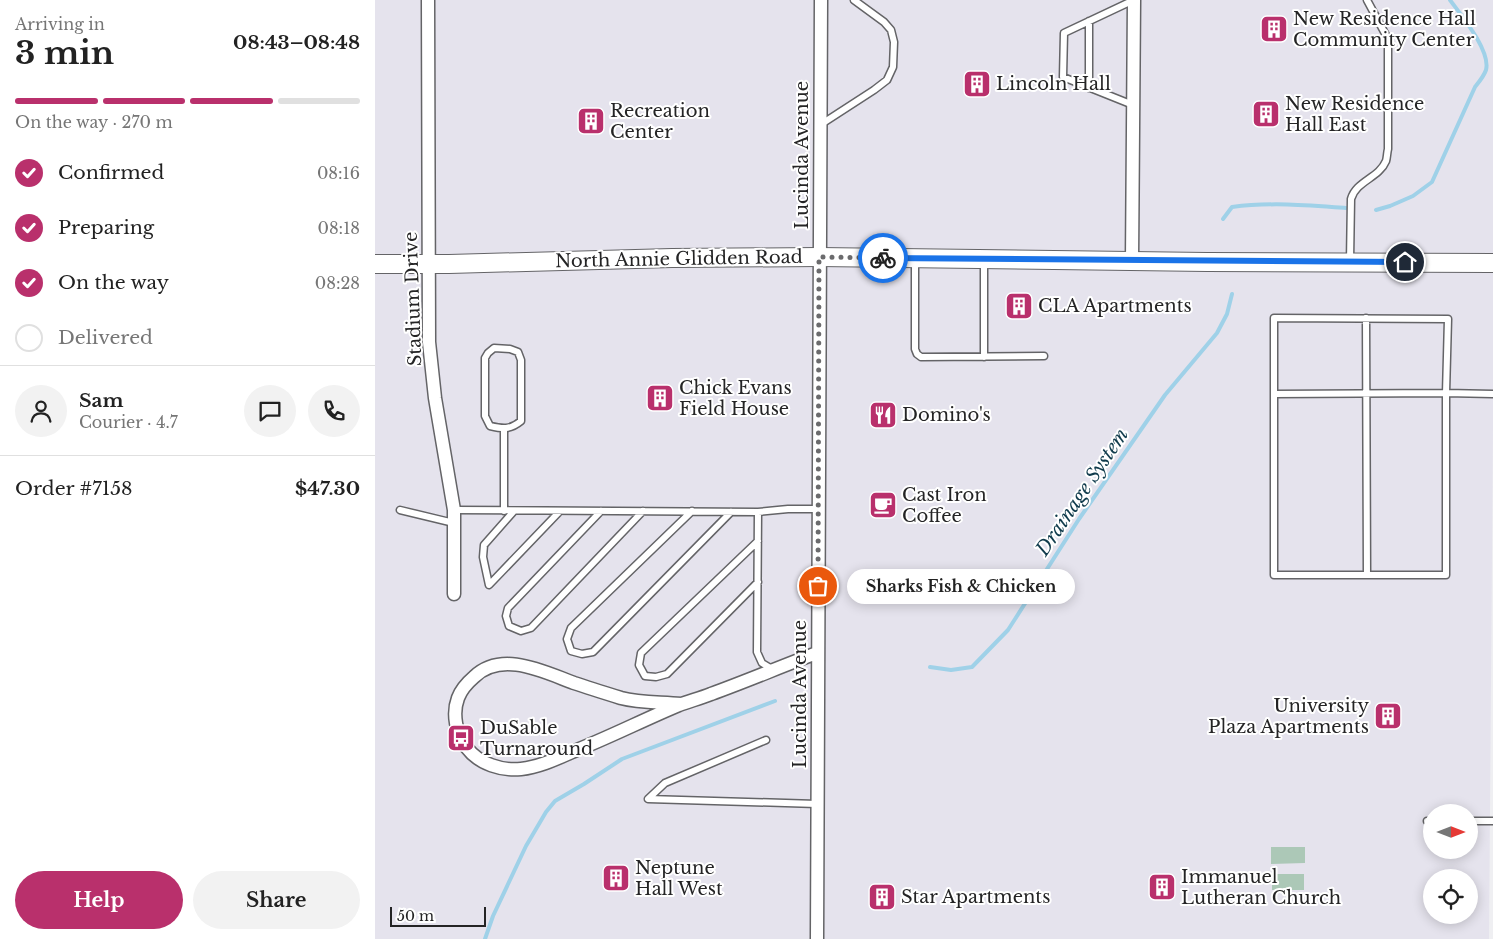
<!DOCTYPE html>
<meta charset="utf-8">
<style>
:root{--surface:#fff;--page:#f2f2f2;--text:#222;--muted:#767676;--line:#e0e0e0;--accent:#b9306c}
body{margin:0;font-family:"Libre Baskerville",serif;background:var(--page);color:var(--text);height:100vh;display:flex;flex-direction:column;font-size:19px;white-space:nowrap}
*{box-sizing:border-box;margin:0}
p{font-size:16px;color:var(--muted)}
.icon{flex:none;width:28px;height:28px;fill:none;stroke:currentColor;stroke-width:2;stroke-linecap:round;stroke-linejoin:round}
.map{position:relative;flex:1;overflow:hidden}
.side{display:flex;flex-direction:column;background:var(--surface);width:375px}
.side>*{flex:none}
.needle{width:32px;rotate:90deg}
.tools{position:absolute;left:1048px;top:804px;display:grid;gap:10px}
.tools a{display:grid;place-items:center;width:55px;height:55px;border-radius:50%;background:var(--surface);box-shadow:0 2px 12px #0003;font-size:25px}
.scale{position:absolute;left:15px;bottom:12px;width:96px;box-sizing:border-box;padding-left:5px;border:2px solid #242425;border-top:0;font-size:14px;line-height:18px;white-space:nowrap;color:#242425;-webkit-text-stroke:4px #fff;paint-order:stroke}
.pin{position:absolute;display:grid;place-items:center;width:42px;height:42px;color:#fff;margin:-21px;border:2px solid #fff;border-radius:50%;box-shadow:0 1px 5px #0007}
.courier{position:absolute;display:grid;place-items:center;width:50px;height:50px;margin:-25px;border:4px solid #1a73e8;border-radius:50%;background:#fff;color:#222;box-shadow:0 1px 6px #0007}
.bubble{position:absolute;height:35px;border-radius:18px;background:var(--surface);box-shadow:0 2px 12px #0003;font-size:16px;font-weight:700;line-height:35px;text-align:center}
.summary em{font-style:normal;font-weight:700}
.summary div{display:flex;flex-direction:column-reverse}
.summary{display:flex;align-items:center;justify-content:space-between;height:85px;padding:0 15px}
h1{font-size:32px;font-weight:700;line-height:38px}
.bar{display:grid;grid-template-columns:repeat(4,1fr);gap:8px 5px;align-content:center;height:60px;padding:0 15px}
.bar i{height:6px;border-radius:4px;background:var(--line)}
.bar .on{background:var(--accent)}
.bar p{grid-column:span 4}
.line{display:flex;align-items:center;gap:12px;padding:0 15px;border-top:1px solid var(--line)}
.line div{flex:1}
.round{display:grid;place-items:center;flex:none;width:52px;height:52px;border-radius:26px;background:var(--page)}
ol{padding:0 15px;list-style:none}
li{display:flex;align-items:center;gap:15px;height:55px}
li p{margin-inline-start:auto}
li .icon{padding:5px;border-radius:50%;background:var(--accent);color:#fff;stroke-width:4}
li:last-child{color:var(--muted)}
li i{width:28px;height:28px;border:2px solid var(--line);border-radius:50%}
.action{display:flex;gap:10px;margin-top:auto;padding:10px 15px}
.action a{flex:1;height:58px;border-radius:30px;background:var(--accent);color:#fff;font-size:20px;font-weight:700;line-height:58px;text-align:center}
.action a+a{background:var(--page);color:var(--text)}
main{display:flex;flex:1;min-height:0}
.map>svg:first-child{display:block}
</style>
<main>
<section class="side">
<div class="summary"><div><h1>3 min</h1><p>Arriving in</p></div><em>08:43–08:48</em></div>
<div class="bar"><i class="on"></i><i class="on"></i><i class="on"></i><i></i><p>On the way · 270 m</p></div>
<ol>
<li><svg class="icon" aria-label="check" viewBox="0 0 24 24"><path d="M5 12l5 5 9-10"/></svg>Confirmed<p>08:16</p></li>
<li><svg class="icon" aria-label="check" viewBox="0 0 24 24"><path d="M5 12l5 5 9-10"/></svg>Preparing<p>08:18</p></li>
<li><svg class="icon" aria-label="check" viewBox="0 0 24 24"><path d="M5 12l5 5 9-10"/></svg>On the way<p>08:28</p></li>
<li><i></i>Delivered</li>
</ol>
<div class="line" style="height:90px"><a class="round"><svg class="icon" aria-label="person" viewBox="0 0 24 24"><circle cx="12" cy="8" r="4"/><path d="M4 21q1-7 8-7t8 7"/></svg></a><div><b>Sam</b><p>Courier · 4.7</p></div><a class="round"><svg class="icon" aria-label="chat" viewBox="0 0 24 24"><path d="M4 5h16v11H9l-5 4z"/></svg></a><a class="round"><svg class="icon" aria-label="phone" viewBox="0 0 24 24"><path d="M5 4h4l2 5-3 2q2 4 5 5l2-3 5 2v4C11 20 4 13 5 4z"/></svg></a></div>
<div class="line" style="height:65px"><div>Order #7158</div><b>$47.30</b></div>
<div class="action"><a>Help</a><a>Share</a></div>
</section>
<div class="map">
<svg width="1118" height="939" viewBox="0 0 1118 939">
<rect width="100%" height="100%" fill="#efeff2"/>
<!-- built -->
<path fill="#e5e3ed" fill-rule="evenodd" d="M0,0H1118V426L1114,939H0ZM1056,812H1094V850H1056ZM1056,878H1094V915H1056Z"/>
<!-- pitch -->
<path fill="#acc8b7" d="M896,847H930V863L896,864Z
M897,874H929V890H897Z"/>
<g fill="none" stroke-linecap="round" stroke-linejoin="round">
<!-- stream -->
<path stroke="#9fd1e8" stroke-width="4" d="M1001,210L1015,206L1038,196L1057,182L1100,87C1104,82 1109,76 1111,70C1116,51 1086,15 1075,0
M848,219L857,207C895,202 932,205 971,208
M555,667L576,670L597,667L633,630L704,519L790,395L842,333L852,314L857,294
M110,939L118,916L151,846L171,812L180,801L209,784L247,759L400,701"/>
<!-- service casing -->
<g stroke="#646467" stroke-width="9">
<path id="service" d="M714,21V88
M758,105L688,77L689,33L759,0
M445,125L499,90L512,80L518,67L519,42L516,30L509,22L479,0
M540,260V349L542,354L546,357L669,356
M609,260V357
M975,261L976,199C981,181 1004,178 1011,161C1012,158 1012,153 1013,149V39L992,0
M991,318L992,575
M119,348L135,349L143,352L146,360V421C135,430 128,429 115,426L110,416V358L113,353Z
M899,394L1071,393V575H899V318L1073,319L1071,393L1118,394
M129,429V511
M25,510L79,523
M79,510L383,512L413,509H443
M139,511L109,545L108,557L114,585L185,511
M226,511L133,608L131,616L134,626L146,631L156,628L268,511
M317,511L196,628L192,639L196,651L207,654L218,652L356,512
M383,512L382,652L387,663L397,669
M383,582L292,674L281,677L270,676L264,665L266,653L383,541
M391,740L290,783L273,799L442,804
M1052,821H1056
M1094,821H1118"/>
</g>
<!-- minor casing -->
<g stroke="#646467" stroke-width="15">
<path id="minor" d="M53,0L54,342L60,398L79,510V594
M757,260L759,0
M306,704C286,702 265,703 246,698C230,693 214,688 199,683C169,672 127,650 99,677C92,683 86,690 83,698C77,714 81,734 92,748C104,764 127,771 146,769C164,767 181,759 197,752C233,738 268,720 304,705C315,701 326,698 336,694C372,681 407,666 442,653
M442,939L446,0"/>
</g>
<!-- secondary casing -->
<g stroke="#646467" stroke-width="20">
<path id="secondary" d="M0,264H74L297,258L444,257L832,262L1118,263"/>
</g>
<!-- service -->
<use href="#service" stroke="#fff" stroke-width="6"/>
<!-- minor -->
<use href="#minor" stroke="#fff" stroke-width="12"/>
<!-- secondary -->
<use href="#secondary" stroke="#fff" stroke-width="18"/>
</g>
<g fill="none" stroke-linecap="round" stroke-linejoin="round">
<!-- done -->
<path stroke="#6b6b6d" stroke-width="5" stroke-dasharray="0 9" d="M443,586L444,257L508,258"/>
<!-- route -->
<path stroke="#1a73e8" stroke-width="6" d="M508,258L1030,262"/>
</g>
<!-- icons -->
<defs>
<g id="building-square" transform="scale(1.4375)"><rect x="-9" y="-9" width="18" height="18" rx="4" fill="#b9306c" stroke="#fff"/><path d="M-4-6H4V6H1V3H-1V6H-4ZM-2.5-4.3h1.7v1.8h-1.7ZM.8-4.3h1.7v1.8H.8ZM-2.5-1h1.7V.8h-1.7ZM.8-1h1.7V.8H.8Z" fill="#fff"/></g>
<g id="restaurant-square" transform="scale(1.4375)"><rect x="-9" y="-9" width="18" height="18" rx="4" fill="#b9306c" stroke="#fff"/><path d="M-5-6h1v4h1v-4h1v4h1v-4h1v5L-1.5 .5V6h-2V.5L-5-1ZM5-6V6H3V1.5H1.5Q1.5-4 5-6Z" fill="#fff"/></g>
<g id="cafe-square" transform="scale(1.4375)"><rect x="-9" y="-9" width="18" height="18" rx="4" fill="#b9306c" stroke="#fff"/><path d="M-5.5-4.5H6V0H3Q3 3.5 0 3.5H-2.5Q-5.5 3.5-5.5 0ZM3-3.2v2h1.7v-2ZM-6 4.5H4V6H-6Z" fill="#fff"/></g>
<g id="bus-square" transform="scale(1.4375)"><rect x="-9" y="-9" width="18" height="18" rx="4" fill="#b9306c" stroke="#fff"/><path d="M-5-6H5V4H4V6H2V4H-2V6H-4V4H-5ZM-3.5-4V0h7V-4ZM-3.5 1.2v1.5H-2V1.2ZM2 1.2v1.5H3.5V1.2Z" fill="#fff"/></g>
</defs>
<g fill-rule="evenodd">
<use href="#building-square" x="899" y="29"/>
<use href="#building-square" x="602" y="84"/>
<use href="#building-square" x="891" y="114"/>
<use href="#building-square" x="216" y="121"/>
<use href="#building-square" x="644" y="306"/>
<use href="#building-square" x="285" y="398"/>
<use href="#restaurant-square" x="508" y="415"/>
<use href="#cafe-square" x="508" y="505"/>
<use href="#building-square" x="1013" y="716"/>
<use href="#bus-square" x="86" y="738"/>
<use href="#building-square" x="241" y="878"/>
<use href="#building-square" x="787" y="887"/>
<use href="#building-square" x="507" y="897"/>
</g>
<g text-anchor="middle" dominant-baseline="central" stroke-width="4" stroke-linejoin="round" paint-order="stroke">
<!-- poi labels -->
<g font-size="18" fill="#242425" stroke="#fff" text-anchor="start">
<text x="918" y="19">New Residence Hall<tspan x="918" dy="21">Community Center</tspan></text>
<text x="621" y="84">Lincoln Hall</text>
<text x="910" y="104">New Residence<tspan x="910" dy="21">Hall East</tspan></text>
<text x="235" y="111">Recreation<tspan x="235" dy="21">Center</tspan></text>
<text x="663" y="306">CLA Apartments</text>
<text x="304" y="388">Chick Evans<tspan x="304" dy="21">Field House</tspan></text>
<text x="527" y="415">Domino's</text>
<text x="527" y="495">Cast Iron<tspan x="527" dy="21">Coffee</tspan></text>
<text x="994" y="706" text-anchor="end">University<tspan x="994" dy="21">Plaza Apartments</tspan></text>
<text x="105" y="728">DuSable<tspan x="105" dy="21">Turnaround</tspan></text>
<text x="260" y="868">Neptune<tspan x="260" dy="21">Hall West</tspan></text>
<text x="806" y="877">Immanuel<tspan x="806" dy="21">Lutheran Church</tspan></text>
<text x="526" y="897">Star Apartments</text>
</g>
<!-- street labels -->
<g font-size="18" fill="#242425" stroke="#fff">
<text transform="translate(427 155) rotate(-90)">Lucinda Avenue</text>
<text transform="translate(304 259) rotate(-1)">North Annie Glidden Road</text>
<text transform="translate(38 299) rotate(-92)">Stadium Drive</text>
<text transform="translate(425 694) rotate(-90)">Lucinda Avenue</text>
</g>
<!-- water labels -->
<g font-size="19" font-style="italic" fill="#103b4c" stroke="#fff">
<text transform="translate(707 492) rotate(-56)">Drainage System</text>
</g>
</g>
</svg>
<div class="tools">
<a><svg class="needle" viewBox="-14 -14 28 28"><path d="M0-13l5 13h-10z" fill="#e53935"/><path d="M0 13l5-13h-10z" fill="#767676"/></svg></a>
<a><svg class="icon" aria-label="locate" viewBox="0 0 24 24"><circle cx="12" cy="12" r="6"/><path d="M12 2v4M12 18v4M2 12h4M18 12h4"/></svg></a>
</div>
<div class="scale">50 m</div>
<div class="pin" style="left:443px;top:586px;background:#ea580c"><svg class="icon" aria-label="bag" viewBox="0 0 24 24"><path d="M5 8h14l-1 12H6zM9 8a3 3 0 0 1 6 0"/></svg></div>
<div class="pin" style="left:1030px;top:262px;background:#1f2937"><svg class="icon" aria-label="home" viewBox="0 0 24 24"><path d="M3 11l9-7 9 7M6 9v11h12V9"/></svg></div>
<div class="courier" style="left:508px;top:258px"><svg class="icon" aria-label="bike" viewBox="0 0 24 24"><circle cx="6" cy="16" r="4"/><circle cx="18" cy="16" r="4"/><path d="M6 16l4-8h5l3 8M10 8l3 8H6M13 5h3"/></svg></div>
<div class="bubble" style="left:472px;top:569px;width:228px">Sharks Fish &amp; Chicken</div>
</div>
</main>
